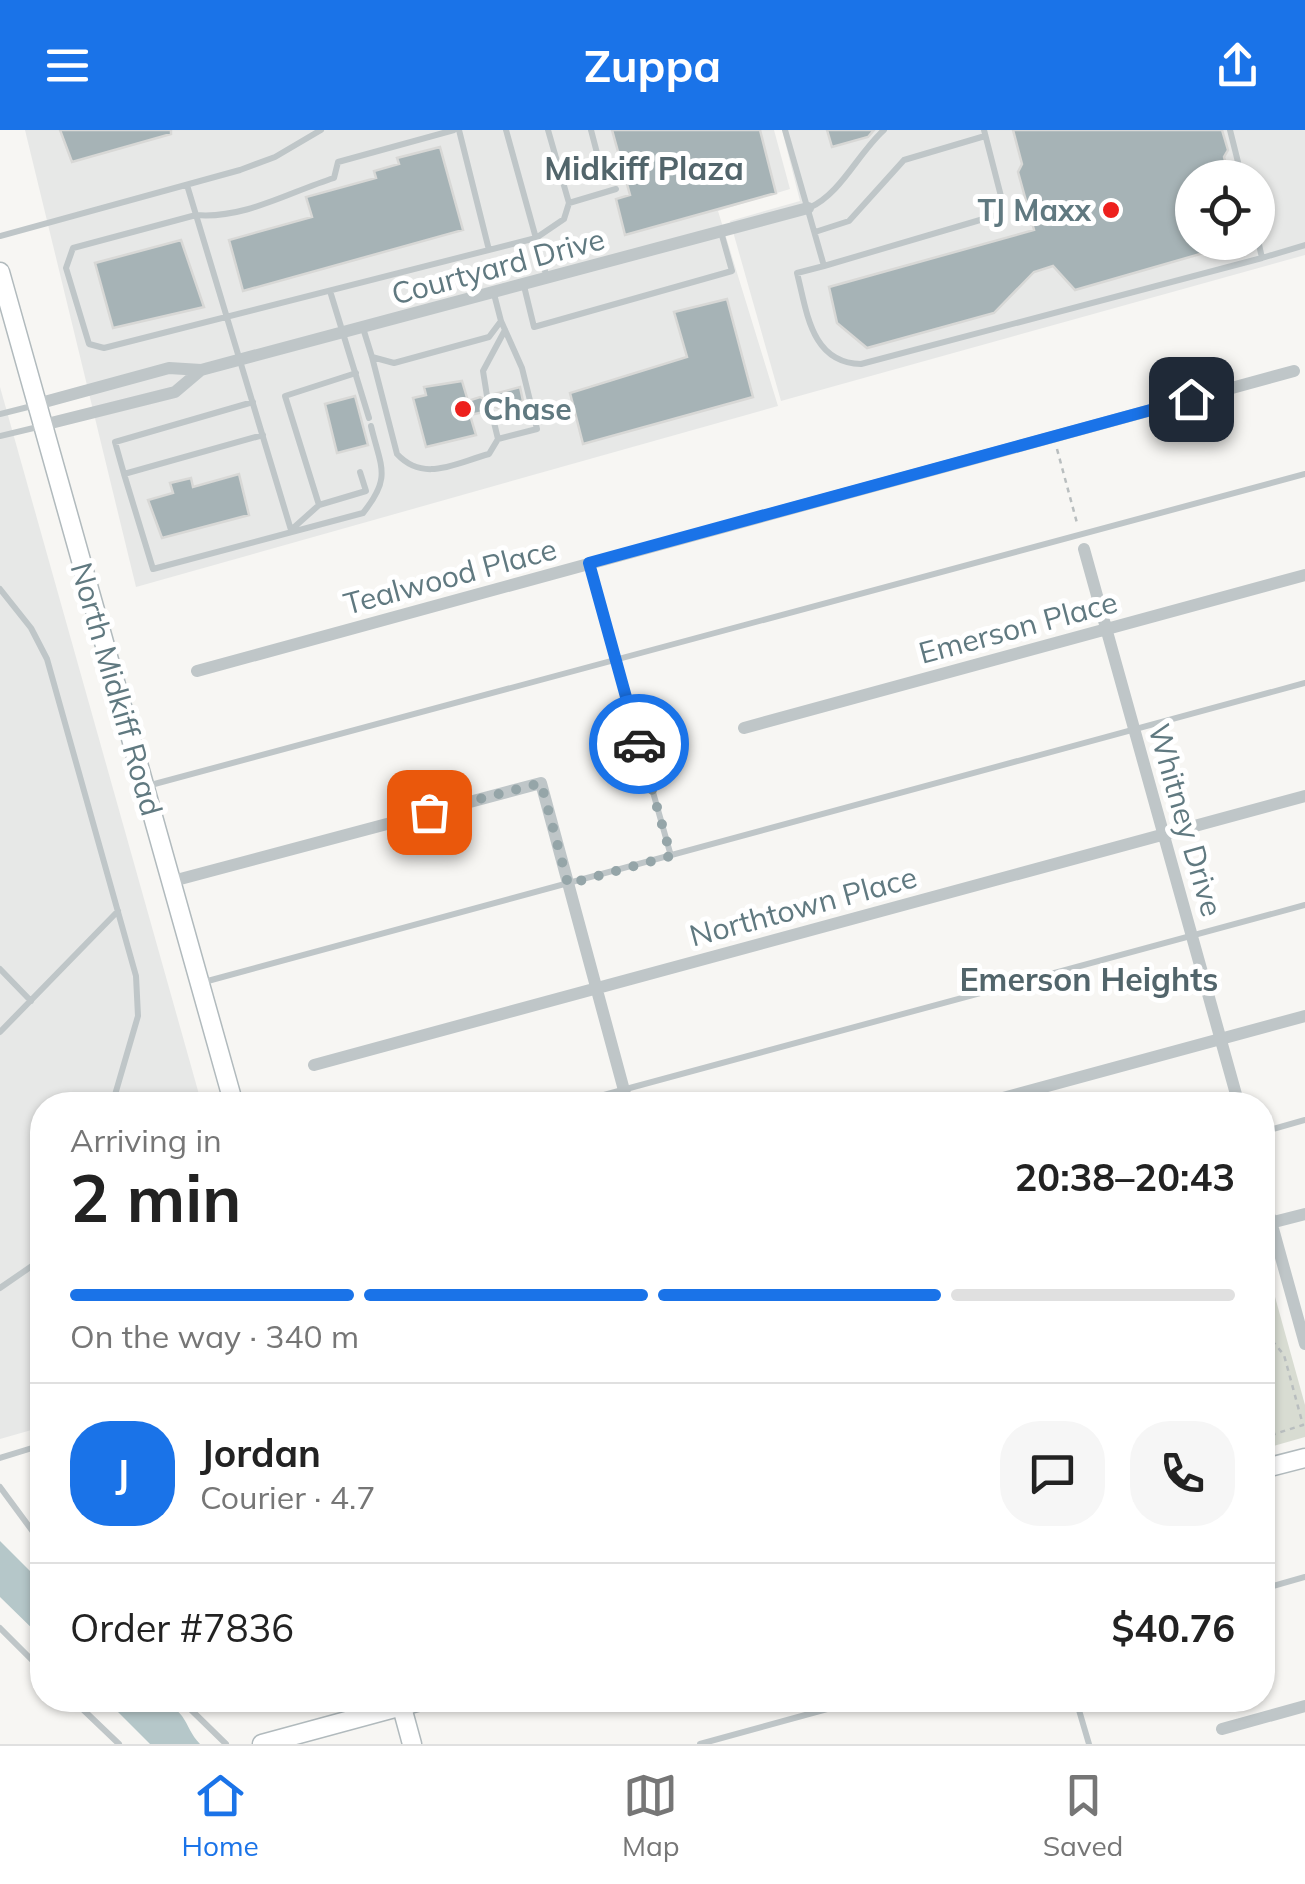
<!DOCTYPE html>
<meta charset="utf-8">
<style>
:root{--surface:#fff;--page:#f6f6f6;--text:#222;--muted:#767676;--line:#e0e0e0;--accent:#1a73e8}
body{margin:0;font-family:Mulish,sans-serif;background:var(--page);color:var(--text);height:100vh;display:flex;flex-direction:column;font-size:38px;white-space:nowrap}
*{box-sizing:border-box;margin:0}
p{font-size:32px;color:var(--muted)}
.icon{flex:none;width:55px;height:55px;fill:none;stroke:currentColor;stroke-width:2;stroke-linecap:round;stroke-linejoin:round}
.map{position:relative;flex:1;overflow:hidden}
.details{position:absolute;left:30px;top:962px;width:1245px;height:620px;display:flex;flex-direction:column;background:var(--surface);border-radius:40px;box-shadow:0 2px 8px #0004}
.details>*{flex:none}
.fabs{position:absolute;left:1175px;top:30px;display:grid;gap:20px}
.fabs a{display:grid;place-items:center;width:100px;height:100px;border-radius:50%;background:var(--surface);box-shadow:0 2px 8px #0004;font-size:50px}
.pin{position:absolute;display:grid;place-items:center;width:85px;height:85px;color:#fff;margin:-42px;border-radius:20px;box-shadow:0 5px 15px #0006}
.courier{position:absolute;display:grid;place-items:center;width:100px;height:100px;margin:-50px;border:8px solid #1a73e8;border-radius:50%;background:#fff;color:#222;box-shadow:0 2px 12px #0007}
.summary em{font-style:normal;font-weight:700}
.summary div{display:flex;flex-direction:column-reverse}
.summary{display:flex;align-items:center;justify-content:space-between;height:170px;padding:0 40px}
h1{font-size:65px;font-weight:700;line-height:75px}
.bar{display:grid;grid-template-columns:repeat(4,1fr);gap:15px 10px;align-content:center;height:120px;padding:0 40px}
.bar i{height:12px;border-radius:8px;background:var(--line)}
.bar .selected{background:var(--accent)}
.bar p{grid-column:span 4}
.line{display:flex;align-items:center;gap:25px;padding:0 40px;border-top:2px solid var(--line)}
.line div{flex:1}
.round{display:grid;place-items:center;flex:none;width:105px;height:105px;border-radius:40px;background:var(--page)}
header{display:flex;justify-content:space-between;align-items:center;height:130px;padding:0 40px;background:var(--accent);color:#fff;font-size:45px;font-weight:700}
.dock{display:flex;justify-content:space-around;align-items:center;height:140px;border-top:2px solid var(--line);background:var(--surface);font-size:28px;color:var(--muted)}
.dock a{display:grid;justify-items:center;gap:5px}
.dock .selected{color:var(--accent)}
.map>svg:first-child{display:block}
</style>
<header><svg class="icon" aria-label="menu" viewBox="0 0 24 24"><path d="M4 6h16M4 12h16M4 18h16"/></svg>Zuppa<svg class="icon" aria-label="share" viewBox="0 0 24 24"><path d="M12 15V3M7 8l5-5 5 5M5 13v7h14v-7"/></svg></header>
<div class="map">
<svg width="1305" height="1614" viewBox="0 0 1305 1614">
<rect width="100%" height="100%" fill="#f7f6f3"/>
<!-- built -->
<path fill="#e7e8e7" fill-rule="evenodd" d="M25,0H774L790,59L718,81L778,276L136,457Z
M782,0H1305V125L781,271L730,91L800,71ZM1192,48H1258V112H1192Z
M0,257L202,975H42V1297L0,1309Z"/>
<!-- green -->
<path fill="#d8dcd2" d="M1262,1120L1305,1275V1307L1263,1319Z"/>
<!-- water -->
<path fill="#b5c7c9" d="M0,1411L42,1453V1508L0,1467Z
M106,1570C132,1570 165,1563 182,1586C189,1596 191,1605 200,1614H150Z"/>
<!-- building -->
<path fill="#a6b3b6" stroke="#d8d8d6" stroke-width="2.5" d="M60,0H171V4L72,32Z
M612,0H760L776,63L625,105L616,69L630,65Z
M827,0H874L868,7L832,17Z
M1013,0H1222L1228,20L1224,27L1230,48H1192V112H1228V116L1075,160L1053,136L1034,142L994,183L867,218L837,193L829,157L1034,100L1018,42L1022,34Z
M440,17L463,100L243,161L229,110L312,87L306,67L376,48L374,41L399,34L397,28Z
M181,110L204,177L113,198L95,133Z
M727,169L753,267L583,314L570,263L687,227L674,182Z
M462,251L468,271L480,267L489,272L494,264L520,257L523,271L498,278L488,274L484,282L470,285L476,305L426,317L413,268L426,265L424,257Z
M355,266L368,315L337,323L325,274Z
M239,344L249,385L162,408L148,370L173,363L170,353L191,348L193,357Z"/>
<g fill="none" stroke-linecap="round" stroke-linejoin="round">
<!-- secondary casing -->
<g stroke="#b1babd" stroke-width="21">
<path id="secondary" d="M0,142L234,975
M1262,1339L1305,1328
M400,1570L412,1614
M262,1614L424,1570"/>
</g>
<!-- path -->
<path stroke="#b9bebf" stroke-width="2.5" stroke-dasharray="5 5" stroke-linecap="butt" d="M1057,319L1077,393
M1262,1147L1272,1180L1265,1189V1202L1284,1225L1303,1295L1262,1308"/>
<!-- lane -->
<path stroke="#bfc6c8" stroke-width="6" d="M454,0L338,32L334,48C289,62 245,89 196,85L73,118L66,138L89,214L104,218L536,108L564,89L569,73
M459,0L489,120
M506,0L547,148
M548,0L569,73L616,59
M591,0L603,46
M785,0L824,136L997,85L1003,74L984,0
M1230,0L1242,48
M187,55L291,400L319,375L285,266L356,243
M809,78C841,64 858,23 884,0
M815,102L849,91L904,30L985,6
M0,106L240,40L275,27L321,0
M1258,110L1262,128L1305,115
M824,136L797,143C807,182 811,233 861,234L1262,128
M524,156L534,197L732,141L721,102
M330,161L369,288
M363,198L372,227L394,233L489,207L501,191L494,164
M372,227L397,324C424,353 455,333 489,324L498,309L537,299L522,238L501,191
M487,266L483,241L505,200
M253,272L115,312L124,344L263,305
M491,280L498,309
M0,284L36,275
M0,306L42,296
M124,344L153,439L363,383C392,347 381,338 371,296
M319,375L366,361L360,342
M589,435L671,726
M0,459L31,498L47,529L136,846L138,886L112,975
M147,656L1305,344
M0,839L31,871
M204,852L1305,553
M0,902L118,781
M567,975L1305,775
M1262,1002L1305,990
M0,1158L42,1129
M0,1328L42,1315
M0,1357L42,1414
M1262,1459L1305,1447
M0,1498L42,1540
M73,1570L119,1614
M181,1570L226,1614
M1076,1570L1089,1614
M700,1614L860,1570"/>
<!-- street -->
<path stroke="#bfc6c8" stroke-width="12" d="M37,274L169,238L201,240L808,78
M43,295L175,262L201,240
M1084,419L1239,975
M197,541L1294,241
M744,598L1305,445
M169,752L541,653L628,975
M314,935L1305,666
M977,975L1305,886
M1262,1059L1305,1214
M1262,1095L1305,1084
M1222,1599L1305,1576"/>
<!-- secondary -->
<use href="#secondary" stroke="#fff" stroke-width="18"/>
</g>
<g fill="none" stroke-linecap="round" stroke-linejoin="round">
<!-- done -->
<path stroke="#95a5a8" stroke-width="10" stroke-dasharray="0 18" d="M429,682L541,653L568,754L671,726L639,614"/>
<!-- route -->
<path stroke="#1a73e8" stroke-width="12" d="M639,614L589,433L1191,269"/>
</g>
<!-- markers -->
<g fill="#ed201d" stroke="#fff" stroke-width="4">
<circle cx="1111" cy="80" r="10"/>
<circle cx="463" cy="279" r="10"/>
</g>
<g text-anchor="middle" dominant-baseline="central" stroke-width="10" stroke-linejoin="round" paint-order="stroke">
<!-- poi labels -->
<g font-size="30" font-weight="bold" fill="#607980" stroke="#fff" text-anchor="end">
<text x="1091" y="80">TJ Maxx</text>
<text x="483" y="279" text-anchor="start">Chase</text>
</g>
<!-- street labels -->
<g font-size="30" fill="#607980" stroke="#fff">
<text transform="translate(498 136) rotate(-15)">Courtyard Drive</text>
<text transform="translate(450 446) rotate(-15)">Tealwood Place</text>
<text transform="translate(1018 497) rotate(-15)">Emerson Place</text>
<text transform="translate(117 559) rotate(74)">North Midkiff Road</text>
<text transform="translate(1186 690) rotate(74)">Whitney Drive</text>
<text transform="translate(803 776) rotate(-15)">Northtown Place</text>
</g>
<!-- neighbourhood labels -->
<g font-size="32" font-weight="bold" fill="#52656b" stroke="#fff">
<text x="644" y="38">Midkiff Plaza</text>
<text x="1089" y="849">Emerson Heights</text>
</g>
</g>
</svg>
<div class="fabs">
<a><svg class="icon" aria-label="locate" viewBox="0 0 24 24"><circle cx="12" cy="12" r="6"/><path d="M12 2v4M12 18v4M2 12h4M18 12h4"/></svg></a>
</div>
<div class="pin" style="left:429px;top:682px;background:#ea580c"><svg class="icon" aria-label="bag" viewBox="0 0 24 24"><path d="M5 8h14l-1 12H6zM9 8a3 3 0 0 1 6 0"/></svg></div>
<div class="pin" style="left:1191px;top:269px;background:#1f2937"><svg class="icon" aria-label="home" viewBox="0 0 24 24"><path d="M3 11l9-7 9 7M6 9v11h12V9"/></svg></div>
<div class="courier" style="left:639px;top:614px"><svg class="icon" aria-label="car" viewBox="0 0 24 24"><path d="M5 17H2v-5l4-1 3-4h7l3 4 3 1v5h-3M9 17h6M6 11h13"/><circle cx="7" cy="17" r="2"/><circle cx="17" cy="17" r="2"/></svg></div>
<section class="details">
<div class="summary"><div><h1>2 min</h1><p>Arriving in</p></div><em>20:38–20:43</em></div>
<div class="bar"><i class="selected"></i><i class="selected"></i><i class="selected"></i><i></i><p>On the way · 340 m</p></div>
<div class="line" style="height:180px"><b class="round" style="background:var(--accent);color:#fff">J</b><div><b>Jordan</b><p>Courier · 4.7</p></div><a class="round"><svg class="icon" aria-label="chat" viewBox="0 0 24 24"><path d="M4 5h16v11H9l-5 4z"/></svg></a><a class="round"><svg class="icon" aria-label="phone" viewBox="0 0 24 24"><path d="M5 4h4l2 5-3 2q2 4 5 5l2-3 5 2v4C11 20 4 13 5 4z"/></svg></a></div>
<div class="line" style="height:130px"><div>Order #7836</div><b>$40.76</b></div>
</section>
</div>
<nav class="dock">
<a class="selected"><svg class="icon" aria-label="home" viewBox="0 0 24 24"><path d="M3 11l9-7 9 7M6 9v11h12V9"/></svg>Home</a>
<a><svg class="icon" aria-label="map" viewBox="0 0 24 24"><path d="M3 6l6-2 6 2 6-2v14l-6 2-6-2-6 2zM9 4v14M15 6v14"/></svg>Map</a>
<a><svg class="icon" aria-label="saved" viewBox="0 0 24 24"><path d="M7 4h10v16l-5-4-5 4z"/></svg>Saved</a>
</nav>
